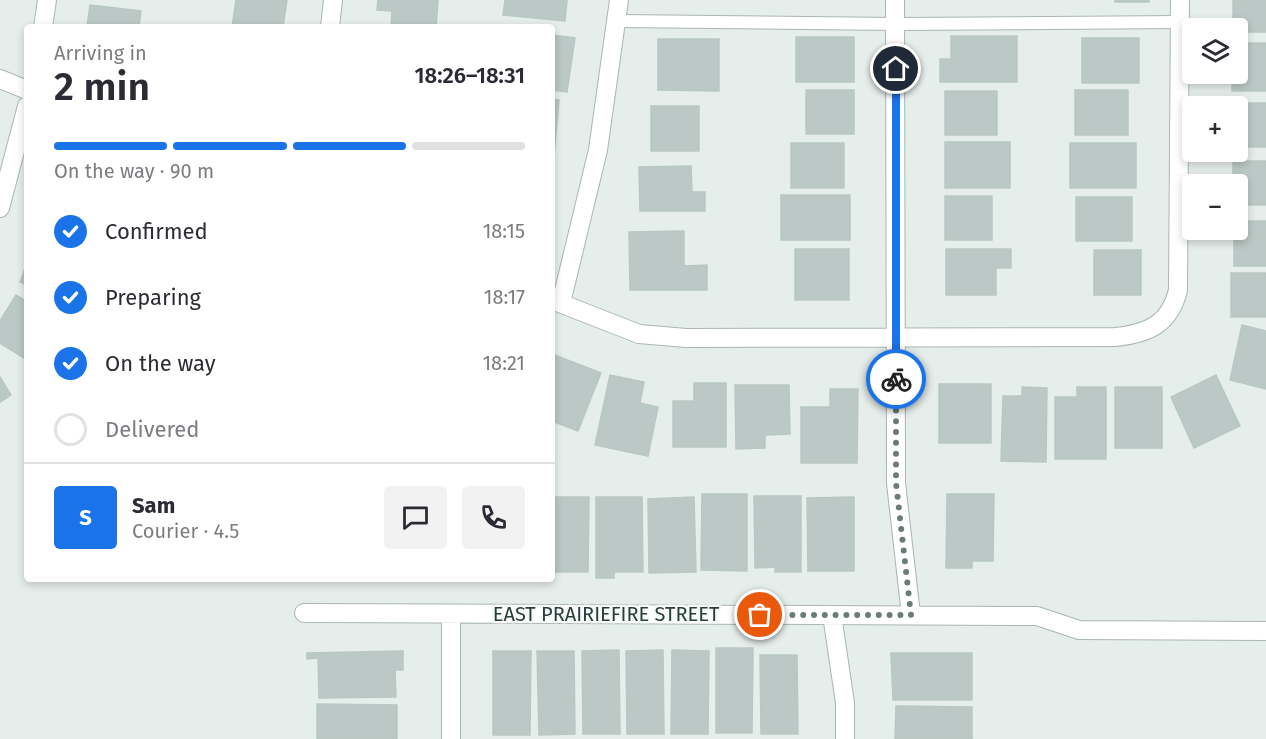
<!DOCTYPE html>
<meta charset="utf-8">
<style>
:root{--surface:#fff;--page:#f2f2f3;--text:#2b2b33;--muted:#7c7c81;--line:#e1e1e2;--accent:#1a73e8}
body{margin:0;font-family:"Fira Sans",sans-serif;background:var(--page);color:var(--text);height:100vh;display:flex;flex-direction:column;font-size:22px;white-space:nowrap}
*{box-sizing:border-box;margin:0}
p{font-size:20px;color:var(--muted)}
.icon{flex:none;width:33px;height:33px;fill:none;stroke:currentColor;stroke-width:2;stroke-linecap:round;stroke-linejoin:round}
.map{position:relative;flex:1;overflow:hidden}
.side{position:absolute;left:24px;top:24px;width:531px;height:558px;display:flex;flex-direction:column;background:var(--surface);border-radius:6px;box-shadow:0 3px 9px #0003}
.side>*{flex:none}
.fabs{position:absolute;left:1182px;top:18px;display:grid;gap:12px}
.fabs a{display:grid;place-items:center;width:66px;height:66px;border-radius:6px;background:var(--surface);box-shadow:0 3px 9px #0003;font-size:30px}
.pin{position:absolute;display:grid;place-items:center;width:51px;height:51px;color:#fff;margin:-26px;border:3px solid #fff;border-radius:50%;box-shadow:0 2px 6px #0007}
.courier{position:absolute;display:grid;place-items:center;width:60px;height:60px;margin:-30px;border:4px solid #1a73e8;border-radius:50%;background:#fff;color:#222;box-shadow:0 2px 8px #0007}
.head em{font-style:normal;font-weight:600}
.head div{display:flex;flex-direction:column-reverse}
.head{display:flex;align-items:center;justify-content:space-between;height:102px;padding:0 30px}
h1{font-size:39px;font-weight:600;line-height:45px}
.bar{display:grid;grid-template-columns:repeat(4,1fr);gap:9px 6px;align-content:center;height:72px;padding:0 30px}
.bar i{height:8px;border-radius:4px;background:var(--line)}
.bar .current{background:var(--accent)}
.bar p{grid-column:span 4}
.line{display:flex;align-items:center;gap:15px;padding:0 30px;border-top:2px solid var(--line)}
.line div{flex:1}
.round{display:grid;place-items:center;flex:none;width:63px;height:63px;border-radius:6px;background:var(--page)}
ol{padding:0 30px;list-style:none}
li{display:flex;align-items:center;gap:18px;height:66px}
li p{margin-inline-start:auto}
li .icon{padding:6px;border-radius:50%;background:var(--accent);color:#fff;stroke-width:4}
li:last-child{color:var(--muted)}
li i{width:33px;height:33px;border:3px solid var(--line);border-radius:50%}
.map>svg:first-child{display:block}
</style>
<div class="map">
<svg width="1266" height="739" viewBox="0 0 1266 739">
<rect width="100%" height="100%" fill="#e6eeeb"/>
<!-- building -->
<path fill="#bcc8c5" stroke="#b9c7c3" stroke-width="1.5" d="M236,0H287L283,27H232Z
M378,0H438L436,27H391L392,11L377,10Z
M505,0H567L565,21L503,15Z
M1115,0H1149V2H1115Z
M1233,0H1266V32H1238V28H1233Z
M90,5L141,11L139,27H87Z
M552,35L575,38L567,92L552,90Z
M951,36H1017V82H940V59H951Z
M796,37H854V82H796Z
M1082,38H1139V83H1082Z
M658,39H719V91L658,90Z
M1241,43H1266V91H1232V74H1238V63H1241Z
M806,90H854V134H806Z
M1075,90H1128V135H1075Z
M945,91H997V135H945Z
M552,99L559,100L554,156H552Z
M1233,103H1266V147H1238V106H1233Z
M651,106H699V151H651Z
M945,142H1010V188H945Z
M791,143H844V188H791Z
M1070,143H1136V188H1070Z
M1233,161H1266V205H1238V184H1233Z
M691,166L692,192H705V211H640L639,167Z
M781,195H850V240H781Z
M945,196H992V240H945Z
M1076,197H1132V241H1076Z
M1238,221H1266V266H1234V230H1238Z
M684,231V266L707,265V290H630L629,232Z
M795,249H849V300H795Z
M946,249H1011V268H996V295H946Z
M1094,250H1141V295H1094Z
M27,263V285L20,282Z
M1231,273H1266V317H1231Z
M16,295L27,302V360L0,343V321Z
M1242,325L1266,331V389L1230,380Z
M552,354L601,373L578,431L552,421Z
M610,375L644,382L640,403L658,407L648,456L595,445Z
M1216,375L1240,426L1194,448L1171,397Z
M0,377L11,395L0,402Z
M694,383H726V447H673V401H694Z
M939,384H991V443H939Z
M735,385H789L790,434L765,435V448L736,449Z
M1022,387L1047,388L1046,462L1001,461L1003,396H1022Z
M1077,387H1106V459H1055V397H1077Z
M1115,387H1162V448H1115Z
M830,389H858L857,463H801V407H830Z
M702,494H747V571L701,570Z
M947,494H994L993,561H972V568H946Z
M754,496H801V572H775V567L755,568Z
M552,497H589L588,572H552Z
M596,497H642L643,572H614V578H596Z
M694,497L696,572L649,573L648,499Z
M854,497V571H808L807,498Z
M716,648H753L752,733H716Z
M619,650L620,734H583L582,651Z
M663,650L664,734H627L626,651Z
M672,650L709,651L708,734H671Z
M403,651V670H395L396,697L319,698L318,658L307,659V653Z
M493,651H531L530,735H493Z
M537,651H574L575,734L539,735Z
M891,653H972V700H893Z
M760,655H797L798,734H761Z
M317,704L397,705V739H317Z
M896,706L972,707V739H895Z"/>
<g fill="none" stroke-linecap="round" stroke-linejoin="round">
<!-- lane casing -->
<g stroke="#a9b6b3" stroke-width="14">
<path id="lane" d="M617,21L896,24L1180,22"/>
</g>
<!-- street casing -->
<g stroke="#a9b6b3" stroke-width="20">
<path id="street" d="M895,0L896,483L911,615
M43,27L47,0
M330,27L333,0
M0,79L27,90
M0,208L27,106
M552,300L639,334L686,338L1115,337C1148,334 1170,324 1178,290L1180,0
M561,303L598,150L619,0
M304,613L1037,616L1079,630L1266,631
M832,615L845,703V739
M451,739V614"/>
</g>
<!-- lane -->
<use href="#lane" stroke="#fff" stroke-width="12"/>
<!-- street -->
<use href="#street" stroke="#fff" stroke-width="18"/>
</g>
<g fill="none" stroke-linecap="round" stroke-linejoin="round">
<!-- done -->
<path stroke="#6a7c79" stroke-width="6" stroke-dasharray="0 10.8" d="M760,615H911L896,483V379"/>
<!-- route -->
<path stroke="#1a73e8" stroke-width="8" d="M896,69V379"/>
</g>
<g text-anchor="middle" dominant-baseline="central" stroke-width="4.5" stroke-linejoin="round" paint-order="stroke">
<!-- street labels -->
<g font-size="20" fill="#273e3b" stroke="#f7faf9">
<text x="606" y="614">EAST PRAIRIEFIRE STREET</text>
</g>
</g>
</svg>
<div class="fabs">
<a><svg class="icon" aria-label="layers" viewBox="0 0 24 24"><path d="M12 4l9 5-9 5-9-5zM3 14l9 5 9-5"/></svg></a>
<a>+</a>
<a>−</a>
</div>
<div class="pin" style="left:760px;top:615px;background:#ea580c"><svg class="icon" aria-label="bag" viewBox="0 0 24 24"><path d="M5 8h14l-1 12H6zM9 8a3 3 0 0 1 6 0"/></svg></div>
<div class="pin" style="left:896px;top:69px;background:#1f2937"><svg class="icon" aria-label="home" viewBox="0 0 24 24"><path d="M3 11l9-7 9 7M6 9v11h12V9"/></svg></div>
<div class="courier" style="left:896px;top:379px"><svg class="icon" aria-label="bike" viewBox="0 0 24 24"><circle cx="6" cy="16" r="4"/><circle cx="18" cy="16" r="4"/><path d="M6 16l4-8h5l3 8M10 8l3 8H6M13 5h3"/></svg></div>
<section class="side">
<div class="head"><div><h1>2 min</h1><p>Arriving in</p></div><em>18:26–18:31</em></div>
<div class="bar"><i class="current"></i><i class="current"></i><i class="current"></i><i></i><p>On the way · 90 m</p></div>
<ol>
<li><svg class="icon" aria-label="check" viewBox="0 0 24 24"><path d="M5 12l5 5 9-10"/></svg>Confirmed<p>18:15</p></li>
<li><svg class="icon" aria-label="check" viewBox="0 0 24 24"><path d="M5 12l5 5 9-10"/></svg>Preparing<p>18:17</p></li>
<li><svg class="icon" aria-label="check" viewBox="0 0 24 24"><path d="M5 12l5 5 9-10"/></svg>On the way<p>18:21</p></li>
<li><i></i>Delivered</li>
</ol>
<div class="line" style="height:108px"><b class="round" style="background:var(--accent);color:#fff">S</b><div><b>Sam</b><p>Courier · 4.5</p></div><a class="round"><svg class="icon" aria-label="chat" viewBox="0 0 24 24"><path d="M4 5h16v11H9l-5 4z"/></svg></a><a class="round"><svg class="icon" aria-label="phone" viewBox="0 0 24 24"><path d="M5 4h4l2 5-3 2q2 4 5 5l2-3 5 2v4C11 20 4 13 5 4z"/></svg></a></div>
</section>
</div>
